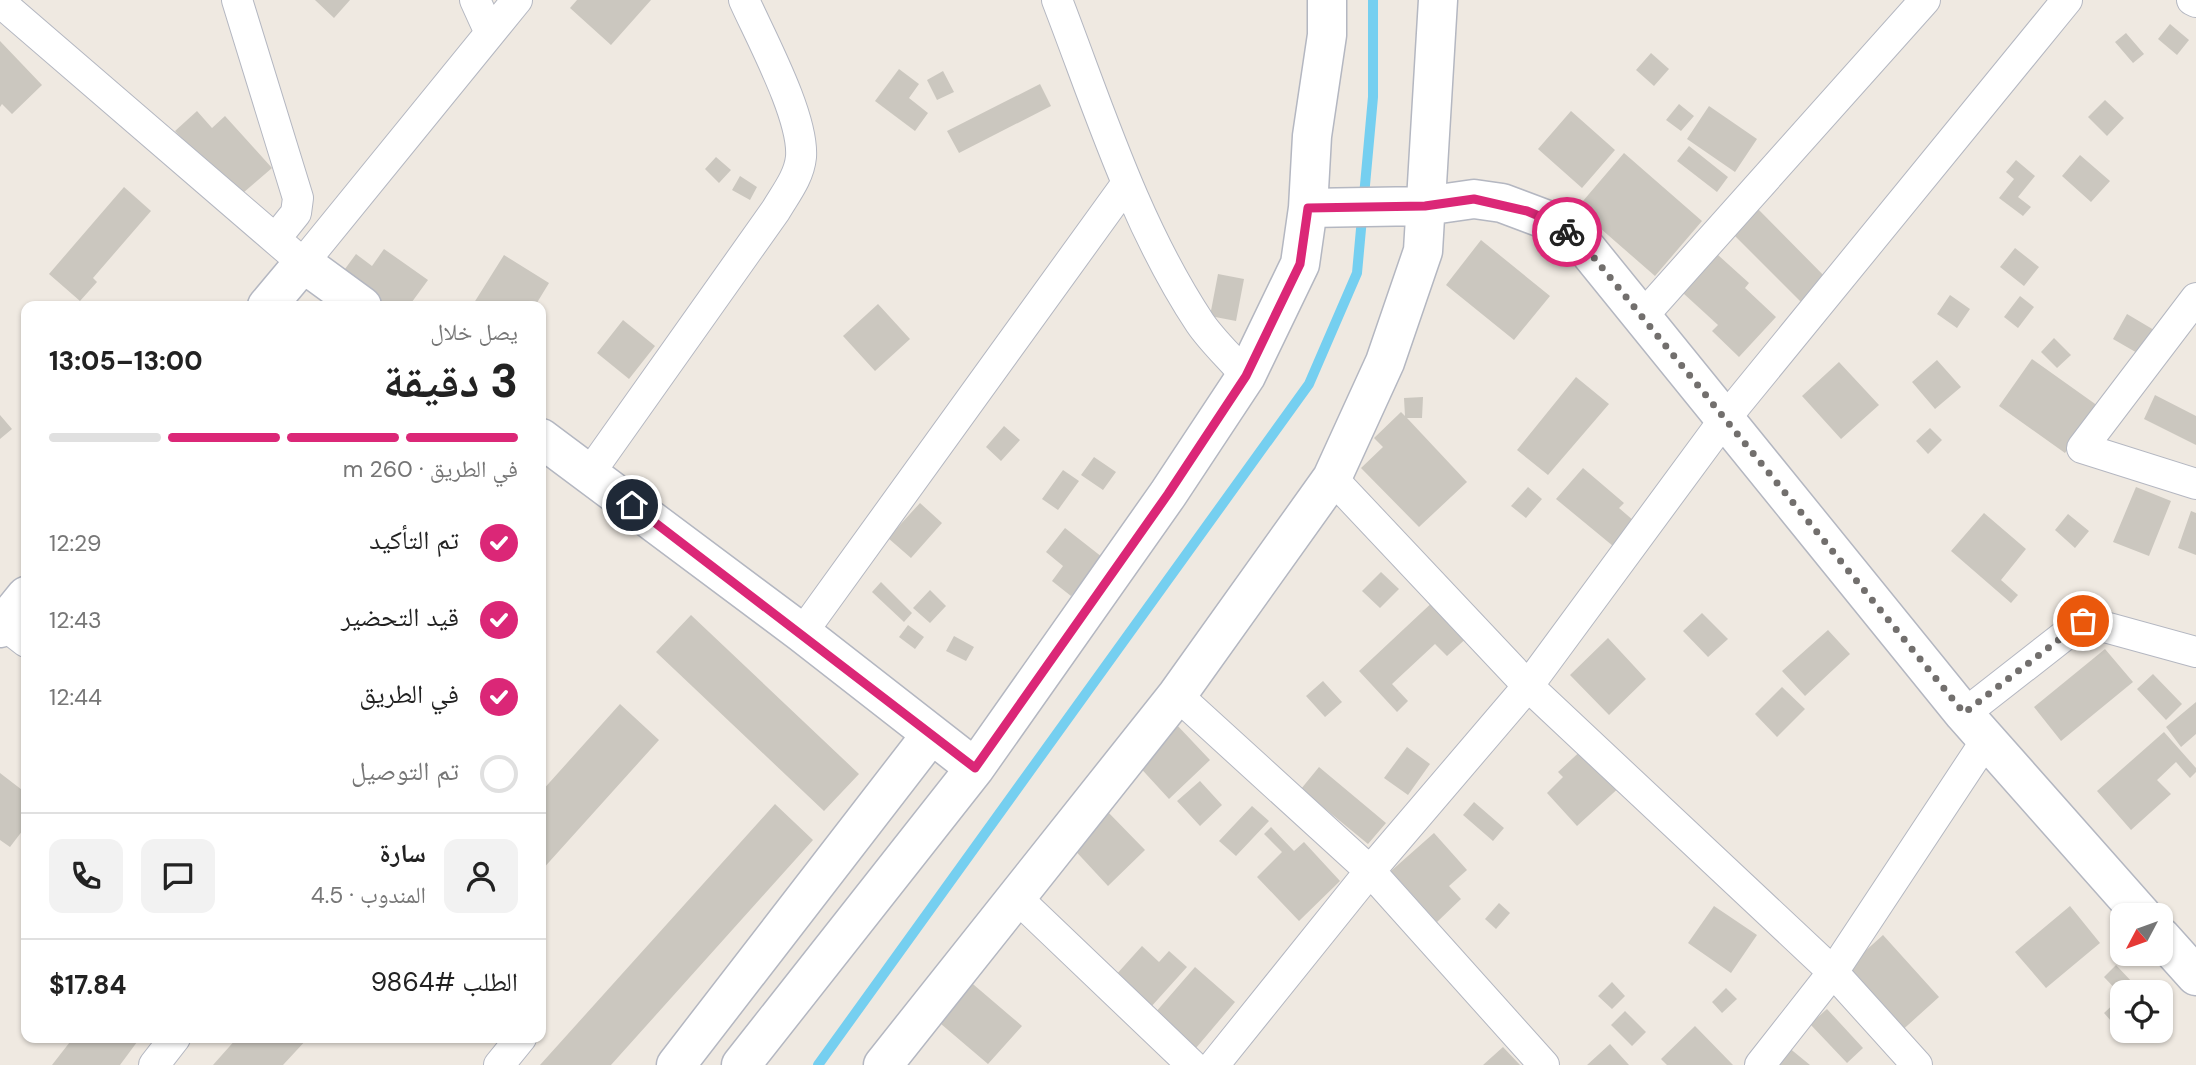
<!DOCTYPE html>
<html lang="ar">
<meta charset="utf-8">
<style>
:root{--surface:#fff;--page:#f2f2f2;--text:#222;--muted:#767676;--line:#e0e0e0;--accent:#db2777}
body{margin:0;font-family:"DM Sans","Noto Naskh Arabic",sans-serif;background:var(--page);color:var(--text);direction:rtl;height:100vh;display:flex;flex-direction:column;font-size:26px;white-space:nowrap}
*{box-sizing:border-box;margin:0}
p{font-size:23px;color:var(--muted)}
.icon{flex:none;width:38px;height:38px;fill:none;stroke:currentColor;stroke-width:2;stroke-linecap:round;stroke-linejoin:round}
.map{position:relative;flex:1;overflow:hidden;direction:ltr}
.side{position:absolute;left:21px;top:301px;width:525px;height:742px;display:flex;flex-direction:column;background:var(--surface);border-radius:14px;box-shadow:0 2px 5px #0004;direction:rtl}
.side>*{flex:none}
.needle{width:46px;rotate:229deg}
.controls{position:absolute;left:2110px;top:903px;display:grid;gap:14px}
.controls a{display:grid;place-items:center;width:63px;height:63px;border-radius:14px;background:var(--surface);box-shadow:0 2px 5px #0004;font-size:35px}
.pin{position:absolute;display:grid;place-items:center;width:60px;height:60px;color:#fff;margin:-30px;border:4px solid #fff;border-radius:50%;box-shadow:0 2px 7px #0007}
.courier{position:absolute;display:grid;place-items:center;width:70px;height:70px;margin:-35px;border:5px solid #db2777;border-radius:50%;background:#fff;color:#222;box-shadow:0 2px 9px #0007}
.overview em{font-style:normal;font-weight:800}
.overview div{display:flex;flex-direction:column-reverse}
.overview{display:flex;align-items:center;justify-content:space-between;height:119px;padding:0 28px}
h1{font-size:46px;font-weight:800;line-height:52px}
.bar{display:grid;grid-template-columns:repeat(4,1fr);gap:10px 7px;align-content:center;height:84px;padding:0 28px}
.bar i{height:9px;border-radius:5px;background:var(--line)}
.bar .selected{background:var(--accent)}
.bar p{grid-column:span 4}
.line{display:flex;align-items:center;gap:18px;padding:0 28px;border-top:2px solid var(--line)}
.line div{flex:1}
.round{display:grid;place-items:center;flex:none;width:74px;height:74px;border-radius:14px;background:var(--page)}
ol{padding:0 28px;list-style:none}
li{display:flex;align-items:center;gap:21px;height:77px}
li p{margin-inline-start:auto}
li .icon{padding:7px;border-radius:50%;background:var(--accent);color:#fff;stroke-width:4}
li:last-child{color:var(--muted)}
li i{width:38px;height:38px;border:4px solid var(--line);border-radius:50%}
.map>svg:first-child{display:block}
</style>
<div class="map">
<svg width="2196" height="1065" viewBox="0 0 2196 1065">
<rect width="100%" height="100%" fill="#efe9e1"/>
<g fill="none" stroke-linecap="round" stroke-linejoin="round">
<!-- stream -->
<path stroke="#75cff0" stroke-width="10" d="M818,1065L1309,384L1357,273L1373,97V0"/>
</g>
<!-- building -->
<path fill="#cbc7bf" d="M315,0H350L334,18Z
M577,0H651L611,45L570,8Z
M2170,24L2189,40L2177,55L2158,39Z
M2126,33L2144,54L2133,63L2115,42Z
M0,41L42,85L12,114L2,104L0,107Z
M1651,53L1669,69L1654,86L1636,70Z
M899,69L919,84L909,98L928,113L915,131L875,101Z
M943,71L954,92L937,100L927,80Z
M1040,84L1051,106L959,153L947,131Z
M2105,100L2124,118L2107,136L2088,117Z
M1679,104L1694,116L1681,131L1666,120Z
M1709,106L1757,139L1735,172L1687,139Z
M197,111L212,128L225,116L272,168L236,199L175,131Z
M1571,111L1615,150L1582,188L1538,149Z
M1689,146L1728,177L1717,192L1677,161Z
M1624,153L1702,221L1655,276L1577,208Z
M2080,155L2110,181L2091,202L2062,176Z
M716,157L731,170L719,183L705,169Z
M2016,160L2035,176L2018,197L2031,207L2023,216L1999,198L2014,179L2006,172Z
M740,176L757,187L750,200L732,190Z
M124,187L151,211L93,278L97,282L80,301L49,274Z
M1757,208L1839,291L1814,315L1732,233Z
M1481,240L1550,296L1514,340L1446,285Z
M2015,248L2039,267L2024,286L2000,267Z
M384,249L428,280L409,306H388L342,273L356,254L372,266Z
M504,255L549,283L535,306H472Z
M1718,255L1749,283L1745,288L1776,317L1739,357L1712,331L1718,325L1683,293Z
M1218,274L1244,279L1236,321L1210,316Z
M1950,295L1970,309L1957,328L1937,314Z
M2020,296L2034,307L2018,328L2004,317Z
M878,304L910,339L875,371L843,336Z
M2127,314L2154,330L2139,354L2113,339Z
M623,320L655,346L629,379L597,353Z
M2054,338L2071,355L2057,368L2041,352Z
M2032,359L2098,406L2065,453L1999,406Z
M1937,360L1961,387L1935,409L1912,382Z
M1839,362L1879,405L1841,439L1802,396Z
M1576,377L1609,404L1548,475L1517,450Z
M2155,395L2196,416V445L2144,419Z
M1423,397L1422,418H1407L1467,482L1419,527L1361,468L1383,447L1374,438L1401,412L1405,416L1404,398Z
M0,415L12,429L0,439Z
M1004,426L1020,440L1001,461L986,447Z
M1930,428L1942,440L1928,454L1916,441Z
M1094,457L1116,472L1103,490L1081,475Z
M1583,468L1624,503L1619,508L1634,521L1613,546L1556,499Z
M1063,470L1079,481L1058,510L1042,499Z
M1528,487L1542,499L1526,518L1511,506Z
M2136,487L2171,501L2149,556L2113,542Z
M920,503L942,523L911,558L888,538Z
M2191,511L2196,513V555L2178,548Z
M1984,513L2026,549L2001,580L2018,595L2011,603L1951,551Z
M2068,514L2089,531L2075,548L2055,530Z
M1065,528L1102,557L1071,596L1052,581L1063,566L1046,552Z
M1381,572L1399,589L1380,608L1362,591Z
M881,582L912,613L904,622L872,592Z
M930,590L946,606L930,623L913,608Z
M1437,598L1471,634L1447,656L1435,644L1392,684L1408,701L1397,712L1359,671Z
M1702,613L1728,639L1708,657L1683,631Z
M691,615L859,774L824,811L656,652Z
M908,625L924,637L915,649L899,637Z
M1828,630L1850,654L1805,696L1782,671Z
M954,636L974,647L966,661L946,651Z
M1608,638L1646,679L1609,715L1570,675Z
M2105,649L2133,682L2061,741L2034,707Z
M2153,674L2182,704L2166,720L2137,689Z
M1323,681L1342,702L1325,717L1306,696Z
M1782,687L1805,709L1777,737L1755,714Z
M2196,702V734L2181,747L2166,727Z
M620,704L659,740L541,871V792Z
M1175,723L1210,760L1169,799L1135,762Z
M2164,732L2196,768V772L2190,778L2176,762L2157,780L2171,794L2131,830L2097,791Z
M1587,745L1622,785L1577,826L1547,793L1563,777L1558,772Z
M1407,747L1430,764L1408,795L1384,778Z
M1319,767L1386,823L1368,844L1301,789Z
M0,773L26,793V826L10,847L0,840Z
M1200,781L1222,805L1200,826L1177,801Z
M1474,802L1504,828L1493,841L1463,815Z
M775,804L813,840L611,1065H540Z
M1252,806L1269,821L1236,856L1219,841Z
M1106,810L1145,850L1108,886L1069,844Z
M1271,827L1294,851L1304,842L1340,881L1299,921L1257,877L1282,852L1264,834Z
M1434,833L1467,870L1449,886L1461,899L1437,922L1391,871Z
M1499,903L1510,913L1496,929L1485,919Z
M1714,906L1757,935L1731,973L1688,943Z
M2070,906L2100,943L2046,988L2015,952Z
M1883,935L1939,997L1898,1034L1842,972Z
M1142,946L1159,962L1169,951L1187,967L1150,1008L1115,976Z
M2116,965L2133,983L2121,995L2104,977Z
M1195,967L1235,1002L1196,1048L1155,1013Z
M967,979L1022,1026L988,1064L934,1018Z
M1612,982L1625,996L1612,1009L1598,996Z
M1726,988L1737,999L1722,1013L1712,1002Z
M2119,999L2123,1003V1027L2119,1030L2104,1013Z
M1827,1009L1863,1048L1847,1063L1810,1024Z
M1625,1011L1646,1032L1632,1046L1611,1025Z
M1695,1026L1733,1065H1667L1661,1059Z
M73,1038H140L120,1065H52Z
M237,1038H308L283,1065H213Z
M1610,1044L1629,1065H1587Z
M1503,1047L1520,1065H1483Z
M1788,1047L1810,1065H1773Z"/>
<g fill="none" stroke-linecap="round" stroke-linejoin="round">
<!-- street casing -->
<g stroke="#b4b7c1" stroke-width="32">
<path id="street" d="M237,0L298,198L296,213L276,238
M475,0L490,33
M1057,0C1099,109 1135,225 1200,323C1213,342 1231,358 1246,376
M2192,0L2196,2
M0,2L303,263L517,0
M2196,298L2082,448L2196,484
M1641,318L1925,0
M589,474L776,210C786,193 799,177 801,157C804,117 761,38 744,0
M1332,478L1528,686L1833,972L1917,1065
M3,624L26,642
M802,633L1127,183
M1177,695L1370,871L1544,1065
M1964,714L2083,621L2196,652
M1015,896L1192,1065
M154,1065L175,1038
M499,1065L521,1038
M1214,1065L1370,871L1528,686L1724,420L2067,0
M1760,1065L1833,972L1987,739"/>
</g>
<!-- secondary casing -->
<g stroke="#b4b7c1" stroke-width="41">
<path id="secondary" d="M1308,208L1425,206L1474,199L1502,203L1558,224L1587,249L1964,714L2142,915
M267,306L303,263L362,306
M541,438L802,633L975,768
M0,628L26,596
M2161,937L2196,976
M676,1065L930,736
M741,1065L975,768L1168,494L1246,376L1300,264L1308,208L1312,136L1327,35V0
M883,1065L1177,695L1332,478L1385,362L1423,251L1438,0"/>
</g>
<!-- street -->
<use href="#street" stroke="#fff" stroke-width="30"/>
<!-- secondary -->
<use href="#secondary" stroke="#fff" stroke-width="38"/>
</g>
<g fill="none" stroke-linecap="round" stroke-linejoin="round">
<!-- done -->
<path stroke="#726f6d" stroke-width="7" stroke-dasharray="0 12.6" d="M1567,232L1587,249L1964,713L2083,621"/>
<!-- route -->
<path stroke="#db2777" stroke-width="9" d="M632,505L975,768L1168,494L1246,376L1300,264L1308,208L1425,206L1474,199L1527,211L1558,224L1567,232"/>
</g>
</svg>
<div class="controls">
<a><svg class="needle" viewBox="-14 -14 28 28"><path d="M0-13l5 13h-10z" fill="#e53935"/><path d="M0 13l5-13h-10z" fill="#767676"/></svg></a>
<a><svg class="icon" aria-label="locate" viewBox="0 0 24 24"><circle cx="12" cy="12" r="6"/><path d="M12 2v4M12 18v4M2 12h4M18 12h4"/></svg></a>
</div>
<div class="pin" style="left:2083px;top:621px;background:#ea580c"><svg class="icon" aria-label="bag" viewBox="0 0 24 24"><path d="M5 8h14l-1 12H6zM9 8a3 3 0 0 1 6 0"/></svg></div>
<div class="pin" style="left:632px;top:505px;background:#1f2937"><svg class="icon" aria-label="home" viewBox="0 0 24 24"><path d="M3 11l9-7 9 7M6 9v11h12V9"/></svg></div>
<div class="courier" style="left:1567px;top:232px"><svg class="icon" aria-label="bike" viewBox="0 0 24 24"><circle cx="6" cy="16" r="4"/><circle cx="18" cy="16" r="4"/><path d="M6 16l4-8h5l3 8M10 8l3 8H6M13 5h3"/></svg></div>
<section class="side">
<div class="overview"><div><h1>3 دقيقة</h1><p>يصل خلال</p></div><em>13:00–13:05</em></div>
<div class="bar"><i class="selected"></i><i class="selected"></i><i class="selected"></i><i></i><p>في الطريق · 260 m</p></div>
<ol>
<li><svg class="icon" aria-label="check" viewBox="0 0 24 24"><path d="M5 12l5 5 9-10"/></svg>تم التأكيد<p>12:29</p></li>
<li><svg class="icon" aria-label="check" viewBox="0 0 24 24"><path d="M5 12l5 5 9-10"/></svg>قيد التحضير<p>12:43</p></li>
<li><svg class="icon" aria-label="check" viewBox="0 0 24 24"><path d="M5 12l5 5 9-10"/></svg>في الطريق<p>12:44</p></li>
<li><i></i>تم التوصيل</li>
</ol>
<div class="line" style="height:126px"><a class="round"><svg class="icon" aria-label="person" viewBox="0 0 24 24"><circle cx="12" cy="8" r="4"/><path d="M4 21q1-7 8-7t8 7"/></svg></a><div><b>سارة</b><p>المندوب · 4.5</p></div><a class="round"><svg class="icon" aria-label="chat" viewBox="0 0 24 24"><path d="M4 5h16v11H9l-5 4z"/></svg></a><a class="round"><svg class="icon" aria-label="phone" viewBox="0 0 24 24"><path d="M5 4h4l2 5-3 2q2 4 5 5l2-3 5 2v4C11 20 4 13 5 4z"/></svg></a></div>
<div class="line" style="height:91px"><div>الطلب #9864</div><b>$17.84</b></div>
</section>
</div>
